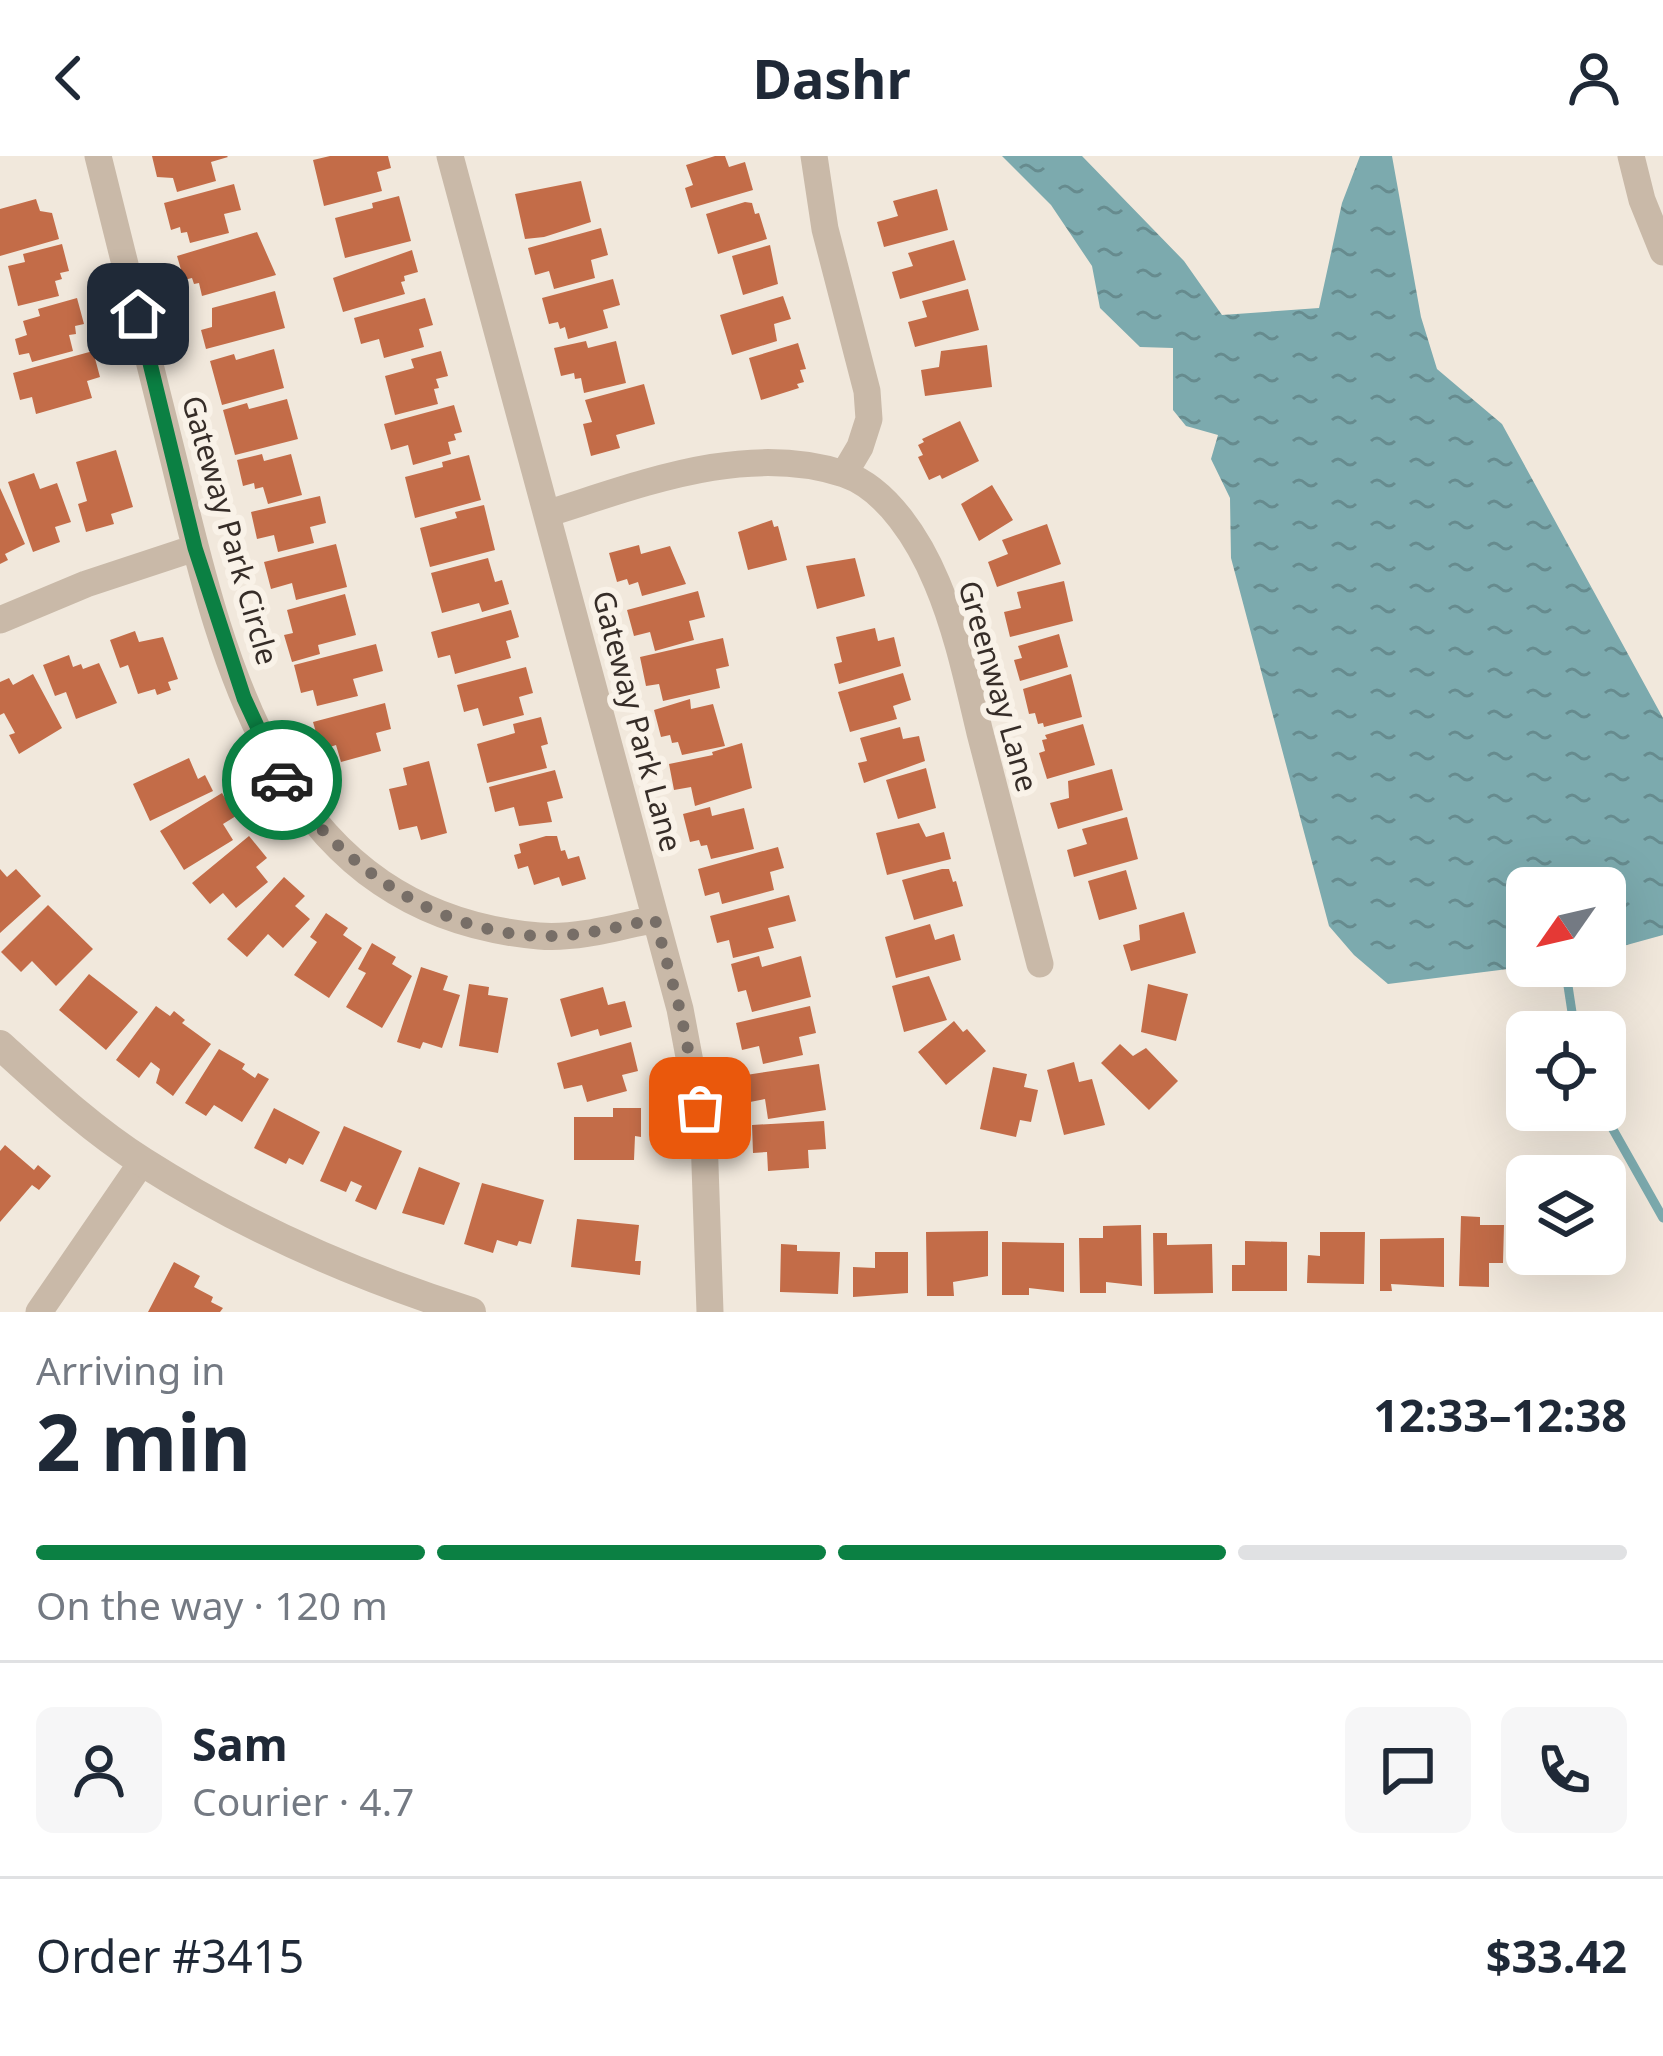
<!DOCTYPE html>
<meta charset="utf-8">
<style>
:root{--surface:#fff;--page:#f6f6f7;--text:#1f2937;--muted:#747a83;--line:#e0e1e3;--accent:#0b8043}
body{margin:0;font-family:"Noto Sans",sans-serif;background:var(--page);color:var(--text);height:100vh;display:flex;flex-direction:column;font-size:45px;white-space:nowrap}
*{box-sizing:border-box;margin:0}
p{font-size:39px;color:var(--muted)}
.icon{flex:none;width:66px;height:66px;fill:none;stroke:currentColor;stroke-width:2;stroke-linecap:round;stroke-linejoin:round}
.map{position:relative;height:1156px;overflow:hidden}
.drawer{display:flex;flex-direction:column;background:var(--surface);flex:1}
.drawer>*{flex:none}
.needle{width:78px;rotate:236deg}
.tools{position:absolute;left:1506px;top:711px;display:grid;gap:24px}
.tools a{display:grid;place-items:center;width:120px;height:120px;border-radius:18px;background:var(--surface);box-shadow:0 12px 48px #0002;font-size:60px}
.pin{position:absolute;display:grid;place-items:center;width:102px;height:102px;color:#fff;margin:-51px;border-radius:24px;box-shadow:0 6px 18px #0006}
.courier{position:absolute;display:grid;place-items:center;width:120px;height:120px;margin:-60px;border:9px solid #0b8043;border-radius:50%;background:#fff;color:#222;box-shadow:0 3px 15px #0007}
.overview em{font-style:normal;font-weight:700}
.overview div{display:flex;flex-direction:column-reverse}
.overview{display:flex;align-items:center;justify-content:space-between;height:204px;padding:0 36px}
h1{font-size:78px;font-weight:700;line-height:90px}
.bar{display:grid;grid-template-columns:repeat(4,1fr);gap:18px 12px;align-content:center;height:144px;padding:0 36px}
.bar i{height:15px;border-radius:9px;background:var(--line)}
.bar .active{background:var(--accent)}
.bar p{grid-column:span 4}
.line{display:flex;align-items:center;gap:30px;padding:0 36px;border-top:3px solid var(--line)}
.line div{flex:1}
.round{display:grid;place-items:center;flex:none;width:126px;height:126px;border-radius:18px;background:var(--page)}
header{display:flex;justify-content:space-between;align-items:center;height:156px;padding:0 36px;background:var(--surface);font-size:54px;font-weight:700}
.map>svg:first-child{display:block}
</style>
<header><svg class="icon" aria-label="back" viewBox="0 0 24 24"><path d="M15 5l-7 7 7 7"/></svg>Dashr<svg class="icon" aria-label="person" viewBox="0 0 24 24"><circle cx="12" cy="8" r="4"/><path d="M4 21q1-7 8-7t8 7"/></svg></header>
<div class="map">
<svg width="1663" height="1156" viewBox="0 0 1663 1156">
<defs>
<pattern id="water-ripples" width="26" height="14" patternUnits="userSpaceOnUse" patternTransform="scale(3)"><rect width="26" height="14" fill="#7caaae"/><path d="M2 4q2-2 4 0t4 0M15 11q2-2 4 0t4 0" fill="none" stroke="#668b8e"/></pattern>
</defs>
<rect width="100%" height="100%" fill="#f1e8dc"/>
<!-- water -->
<path fill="url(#water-ripples)" d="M1002,0H1082L1184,105L1222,159L1319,152L1342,47L1360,0H1392L1421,161L1437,213L1502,268L1663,562V779L1605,795V732H1527V810H1532L1388,828L1354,799L1329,770L1231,402L1230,342L1211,303L1218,279L1186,270L1173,254V192L1140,191L1100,152L1092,110L1051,49Z"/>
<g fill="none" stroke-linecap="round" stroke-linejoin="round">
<!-- stream -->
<path stroke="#7caaae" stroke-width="9" d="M1565,810L1575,876
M1602,954L1663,1062"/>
</g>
<!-- building -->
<path fill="#c36c48" d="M152,0H227L228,1L211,6L216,25L177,36L173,22L157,21Z
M330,0H388L391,12L377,16L382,35L324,50L313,4Z
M715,0H725L729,11L745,6L753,34L691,52L685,32L693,29L686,9Z
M581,25L591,66L544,81L525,83L515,38Z
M234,28L241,54L224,58L229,77L190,87L187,76L181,77L180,71L171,74L164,47Z
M937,33L948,74L884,91L877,66L898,60L893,45Z
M399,40L411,85L345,102L335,62L373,52L372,47Z
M36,43L40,55L52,57L59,83L0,100V53Z
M745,46L752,47L755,58L759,57L767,83L718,98L706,58Z
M601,72L608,99L591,104L595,122L554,133L549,115L535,119L528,92Z
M257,76L276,119L202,140L199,127L194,128L192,122L184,124L177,100Z
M954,84L966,124L900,143L892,116L913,110L908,97Z
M62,88L69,115L60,117L62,123L55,125L59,140L18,150L8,110L25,106L23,98Z
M770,89L778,128L743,139L732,100Z
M412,94L418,116L404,120L405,125L401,126L405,138L343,156L333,122Z
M613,123L620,149L603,154L608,172L568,183L565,171L560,173L558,166L549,168L542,142Z
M968,133L979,174L915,191L908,166L927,161L922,145Z
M275,135L285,172L206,193L201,174L212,171V152Z
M783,140L791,163L774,168L777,185L732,199L720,159Z
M77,142L84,168L75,170L76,178L69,179L73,195L32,206L29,197L19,199L15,183L27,179L23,165L40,160L38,153Z
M425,142L433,169L419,173L424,191L384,202L379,183L361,188L354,162Z
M586,185L588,192L616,185L626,227L584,237L581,222L575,223L574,217L561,220L554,192Z
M798,187L806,213L800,214L804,226L797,228L799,232L761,244L749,202Z
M987,189L992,231L925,240L921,214L939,211L941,195Z
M274,193L284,232L222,249L210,205L234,198L236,204Z
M93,195L100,221L87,225L92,242L36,258L32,241L20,244L13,217Z
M441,195L448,220L436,223L439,232L434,233L438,248L395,259L385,220L414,212L411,203Z
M644,228L655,268L616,279L620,292L591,300L583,268L592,266L585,244Z
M287,243L298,283L235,299L223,254L247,247L249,253Z
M454,249L462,276L454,278L456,284L448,286L451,298L413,309L408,289L391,294L384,268Z
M960,265L979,305L942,323L940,319L929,324L918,301L923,299L918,289L924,286L922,283Z
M116,294L133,351L111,358L114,368L86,376L78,348L87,345L76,306Z
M262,298L264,305L291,298L302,339L268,348L263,331L255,333L254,327L243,330L237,304Z
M469,299L481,344L415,362L405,321L443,311L442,306Z
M34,317L40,333L57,327L71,366L55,371L60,386L33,396L8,326Z
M992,329L1013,364L979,385L961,348Z
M0,332L25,388L5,398L8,404L0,408Z
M320,340L326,367L310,371L314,387L278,396L274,379L257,383L251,356Z
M484,349L495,394L430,411L420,372L457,362L455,356Z
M772,364L774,371L778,370L787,404L748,414L738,376Z
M1047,368L1061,408L997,431L988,406L1008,398L1002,384Z
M336,388L347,431L296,444L292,427L271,433L264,406Z
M639,389L641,398L670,390L686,428L642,440L638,426L629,429L627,423L617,426L609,397Z
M488,402L495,426L502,424L509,448L482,456L479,447L442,457L431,417Z
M855,402L865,440L817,453L806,410Z
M1064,425L1073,465L1010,481L1004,456L1021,452L1017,436Z
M698,435L705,461L689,465L694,484L655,495L650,476L634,480L627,454Z
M345,438L356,479L318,489L320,498L292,506L284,479L293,477L287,454Z
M511,454L519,481L506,485L511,502L455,518L450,499L438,502L431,476Z
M875,472L878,485L894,481L901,510L839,528L834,508L842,506L836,481Z
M135,475L139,486L163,481L178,523L168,526L171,534L157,539L155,533L138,538L128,509L120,512L110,484Z
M1059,478L1068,511L1020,525L1014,504L1022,502L1018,490Z
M723,482L729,510L716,513L720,532L663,545L659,528L646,530L640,501Z
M376,488L383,515L353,523L358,540L317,550L313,534L301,537L294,509Z
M69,499L73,511L81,508L83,513L99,507L117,547L76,563L66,536L55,540L43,509Z
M526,511L533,537L519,541L524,559L483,570L478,552L464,556L457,529Z
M903,517L911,544L893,550L897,563L850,576L838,536Z
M33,518L62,572L19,598L9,579L15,577L4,557L0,559V526L9,522L13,529Z
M1071,518L1082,561L1044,571L1043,567L1038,568L1035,557L1029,558L1023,533Z
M690,543L691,553L713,548L725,590L682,599L678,586L672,587L670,579L661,581L654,554Z
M385,547L391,573L376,577L381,595L341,606L336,589L321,594L313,566Z
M541,561L548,588L541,590L547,612L487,627L477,588L515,577L513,568Z
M1083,568L1095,609L1047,623L1039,597L1045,595L1042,584L1047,583L1045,579Z
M900,571L903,583L919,580L925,605L864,627L858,607L867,605L860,582Z
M742,587L752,632L695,650L691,631L674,634L669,608L713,599L712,596Z
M189,602L198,623L205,619L213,635L150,665L133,628Z
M429,605L447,677L421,684L417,670L399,674L389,633L407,629L403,612Z
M926,612L936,652L898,663L886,624Z
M1112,613L1123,654L1058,673L1050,647L1069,642L1068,625Z
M555,614L563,642L547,646L552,666L519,670L514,651L495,656L489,631Z
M222,637L236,660L223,668L233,684L184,714L160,675Z
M710,651L712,660L744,652L754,693L711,703L707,689L701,690L699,684L690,686L683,658Z
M1127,661L1138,703L1074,721L1067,694L1087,688L1082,673Z
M919,667L926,681L944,676L951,703L887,719L876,677Z
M249,680L267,702L256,711L268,726L236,752L223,737L210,748L192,727Z
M546,680H557L561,695L565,694L568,703L579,700L586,723L562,730L559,721L534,729L528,710L518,713L514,699L521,697L519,688Z
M778,691L784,712L770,716L774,734L722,748L719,736L705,740L698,713Z
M0,713L7,721L16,713L41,740L0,777Z
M942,713H949L953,726L956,725L963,750L914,764L902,724Z
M1126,714L1137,753L1099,764L1088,725Z
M284,721L305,740L295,750L310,763L283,792L268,778L247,801L227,783Z
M789,739L796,765L768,772L774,792L733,802L729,784L717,787L710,760Z
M48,749L93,793L56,830L32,805L21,816L1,796Z
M1184,756L1196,797L1131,815L1123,789L1140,784L1139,769Z
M326,757L348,772L343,779L362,792L329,842L294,819L317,786L310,781Z
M930,768L935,784L954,778L961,804L896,822L885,781Z
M372,787L396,801L392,808L412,820L382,872L346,851L366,817L358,813Z
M759,800L762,811L801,800L811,841L752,856L746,834L738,836L731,808Z
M421,811L448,820L443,834L460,839L442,892L423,886L420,893L397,886Z
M89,818L138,856L106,894L59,854Z
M929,820L947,864L904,876L892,830Z
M469,828L489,831L488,839L508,842L498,897L459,890Z
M1148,828L1188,838L1176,885L1141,876Z
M603,831L608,849L625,845L632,871L600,880L598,873L571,881L560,843Z
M156,850L170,860L174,855L185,864L182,867L211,888L173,940L156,927L160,913L151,906L139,922L116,904Z
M810,850L816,877L799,881L803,899L763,908L759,890L742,894L736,867Z
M954,865L963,876L967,873L986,895L946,929L918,896Z
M631,886L638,915L622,919L627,935L587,946L582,929L564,933L557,907Z
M1120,888L1133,900L1146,892L1178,925L1149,954L1101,907Z
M219,893L245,908L242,913L255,922L258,917L269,923L242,966L214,949L206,960L185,947Z
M1074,906L1079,926L1092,923L1105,969L1064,979L1047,914Z
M819,908L826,954L768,963L765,943L750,946L746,919Z
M993,911L1027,918L1024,931L1038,934L1031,966L1020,964L1016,981L980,973Z
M274,952L320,976L303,1009L289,1002L286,1008L254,992Z
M613,952H641V981L635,980L634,1004H574V961H613Z
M824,965L826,993L808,994L809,1012L768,1015L767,996L753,997L752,969Z
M344,970L402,995L376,1054L355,1045L362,1030L351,1025L346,1036L320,1025Z
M5,989L34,1014L38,1009L51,1020L39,1034L32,1029L0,1066V995Z
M419,1011L460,1027L444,1069L402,1057Z
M482,1027L544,1044L531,1088L519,1085L517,1090L497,1084L493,1097L464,1088Z
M1461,1060L1480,1061V1069H1504L1503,1107H1489V1131L1459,1130Z
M577,1063L639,1069L635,1105H641L640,1119L571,1111Z
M1141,1069L1142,1130L1106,1126V1137H1080L1079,1082H1103V1070Z
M988,1075V1120L953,1126L954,1140H927L926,1076Z
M1320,1076H1365L1364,1128L1307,1127L1308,1099L1320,1100Z
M1153,1077H1167V1089L1212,1088L1213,1137L1154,1138Z
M1444,1082V1131L1391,1128L1392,1135H1380V1083Z
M1245,1085L1287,1086V1135H1232V1109H1245Z
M1002,1086L1064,1087V1136L1029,1132V1139H1002Z
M781,1088L797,1089V1095L840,1096L838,1138L780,1136Z
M875,1096H908V1137L853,1141V1111L875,1112Z
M174,1106L200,1120L194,1131L213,1141L211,1146L223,1152L220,1156H148Z"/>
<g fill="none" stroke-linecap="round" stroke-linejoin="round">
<!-- minor -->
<path stroke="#c9b9a8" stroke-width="27" d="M98,0C124,103 150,206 175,309C225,517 282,758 539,780C578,783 618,771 655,763
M450,0L680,853L704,980L710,1156
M814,0L825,73L867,235L869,263L860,291L844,318
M1631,0L1642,44L1663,96
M549,357C642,328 746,286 844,318C888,333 920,386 937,427C957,474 968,527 980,577C1000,654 1020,731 1040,808
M0,464L86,428L195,392
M39,1156L142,1006"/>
<!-- tertiary -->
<path stroke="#c9b9a8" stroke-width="30" d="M0,889C45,930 92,974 143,1006C245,1071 357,1120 471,1156"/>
</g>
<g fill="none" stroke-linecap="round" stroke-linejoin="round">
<!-- done -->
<path stroke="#776e67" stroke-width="12" stroke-dasharray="0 21.6" d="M282,624C340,709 438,779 545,780C583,780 619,771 655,763L680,854L700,952"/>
<!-- route -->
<path stroke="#0b8043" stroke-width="15" d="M138,158L195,392L244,542L282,624"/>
</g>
<g text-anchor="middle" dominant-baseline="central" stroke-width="12" stroke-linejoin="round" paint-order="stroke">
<!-- street labels -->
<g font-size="30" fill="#362d28" stroke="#f9f2e8">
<text transform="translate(231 374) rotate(74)">Gateway Park Circle</text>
<text transform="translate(999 530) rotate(74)">Greenway Lane</text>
<text transform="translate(638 565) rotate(75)">Gateway Park Lane</text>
</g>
</g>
</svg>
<div class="tools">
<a><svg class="needle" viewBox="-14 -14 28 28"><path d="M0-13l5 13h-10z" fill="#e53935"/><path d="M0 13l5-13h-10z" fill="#747a83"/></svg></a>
<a><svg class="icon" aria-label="locate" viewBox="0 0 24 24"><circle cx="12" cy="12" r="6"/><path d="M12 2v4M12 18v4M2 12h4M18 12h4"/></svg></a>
<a><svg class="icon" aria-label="layers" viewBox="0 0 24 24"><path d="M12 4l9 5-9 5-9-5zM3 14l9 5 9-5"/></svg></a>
</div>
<div class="pin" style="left:700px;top:952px;background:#ea580c"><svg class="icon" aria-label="bag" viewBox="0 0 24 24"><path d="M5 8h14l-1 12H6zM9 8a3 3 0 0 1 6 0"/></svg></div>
<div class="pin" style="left:138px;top:158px;background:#1f2937"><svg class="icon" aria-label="home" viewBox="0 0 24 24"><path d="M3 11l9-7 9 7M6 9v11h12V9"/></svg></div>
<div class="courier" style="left:282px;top:624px"><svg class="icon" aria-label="car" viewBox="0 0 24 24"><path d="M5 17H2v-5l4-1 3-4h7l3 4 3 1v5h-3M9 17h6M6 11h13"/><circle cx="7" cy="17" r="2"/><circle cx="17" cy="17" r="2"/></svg></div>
</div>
<section class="drawer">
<div class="overview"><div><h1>2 min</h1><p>Arriving in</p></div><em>12:33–12:38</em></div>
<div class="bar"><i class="active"></i><i class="active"></i><i class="active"></i><i></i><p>On the way · 120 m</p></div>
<div class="line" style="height:216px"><a class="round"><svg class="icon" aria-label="person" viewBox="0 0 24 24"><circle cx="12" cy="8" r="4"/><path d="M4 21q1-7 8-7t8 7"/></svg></a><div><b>Sam</b><p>Courier · 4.7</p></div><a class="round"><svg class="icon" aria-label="chat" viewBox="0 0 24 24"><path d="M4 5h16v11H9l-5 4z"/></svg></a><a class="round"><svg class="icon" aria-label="phone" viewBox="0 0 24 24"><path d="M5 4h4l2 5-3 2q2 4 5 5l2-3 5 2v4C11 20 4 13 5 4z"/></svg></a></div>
<div class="line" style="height:156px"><div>Order #3415</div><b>$33.42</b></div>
</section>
